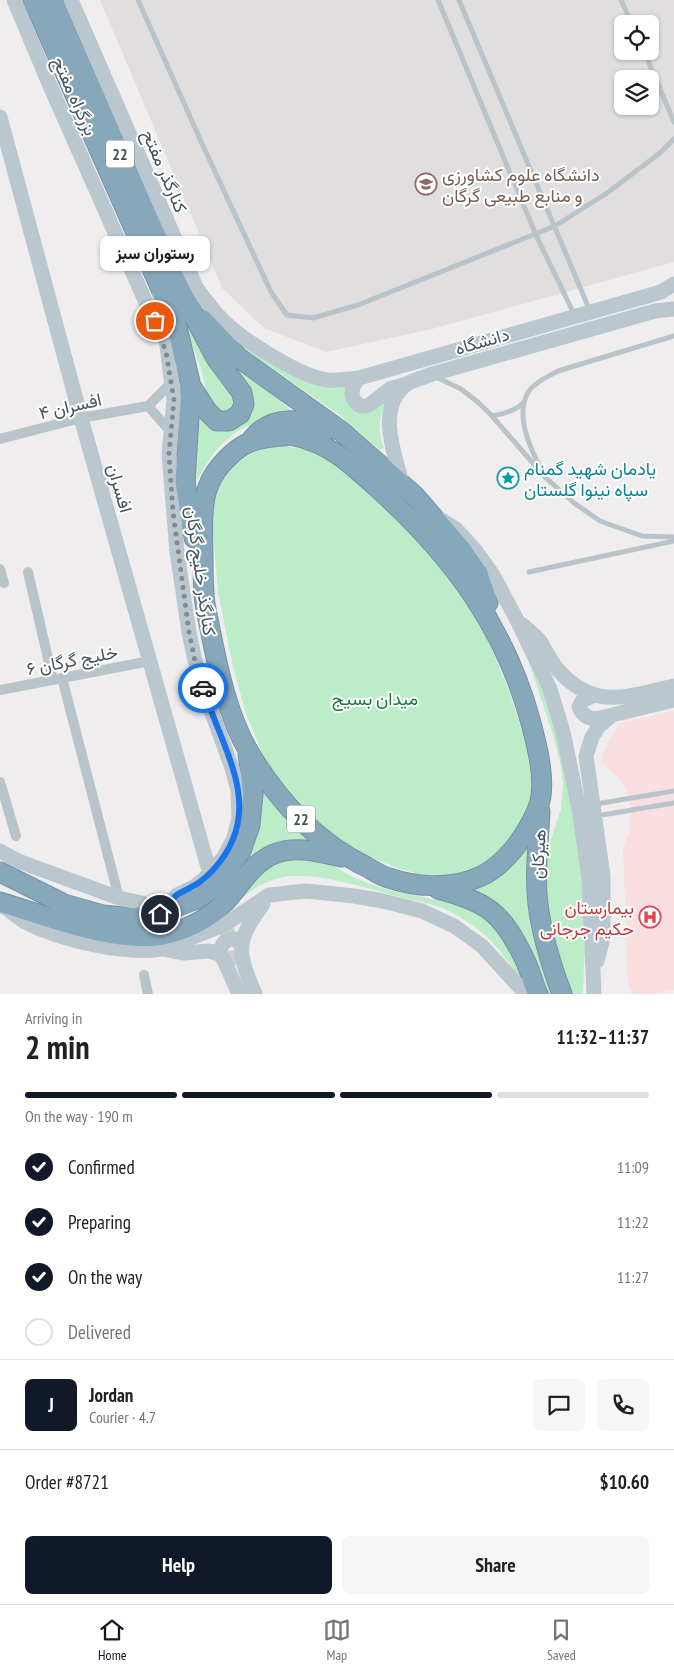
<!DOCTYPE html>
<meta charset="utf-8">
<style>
:root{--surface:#fff;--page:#f6f6f6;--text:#202124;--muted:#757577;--line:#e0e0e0;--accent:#111827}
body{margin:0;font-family:"PT Sans Narrow",Vazirmatn,sans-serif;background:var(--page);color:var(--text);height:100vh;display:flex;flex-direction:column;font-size:19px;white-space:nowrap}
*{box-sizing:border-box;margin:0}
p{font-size:16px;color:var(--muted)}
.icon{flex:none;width:28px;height:28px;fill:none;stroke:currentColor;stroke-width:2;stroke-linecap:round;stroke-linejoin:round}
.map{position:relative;height:994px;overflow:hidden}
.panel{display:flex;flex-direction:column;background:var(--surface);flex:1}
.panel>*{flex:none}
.fabs{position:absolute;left:614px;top:15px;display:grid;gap:10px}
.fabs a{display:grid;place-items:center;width:45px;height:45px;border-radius:8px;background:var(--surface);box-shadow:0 1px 4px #0004;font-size:25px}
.pin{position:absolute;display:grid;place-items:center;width:42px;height:42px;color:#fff;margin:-21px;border:2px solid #fff;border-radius:50%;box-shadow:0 1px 5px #0007}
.courier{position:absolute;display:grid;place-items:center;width:50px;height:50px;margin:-25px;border:4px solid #1a73e8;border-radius:50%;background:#fff;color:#222;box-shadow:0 1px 6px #0007}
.bubble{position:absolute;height:35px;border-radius:8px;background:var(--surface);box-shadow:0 1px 4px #0004;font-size:16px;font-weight:800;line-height:35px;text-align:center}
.overview em{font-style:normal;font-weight:800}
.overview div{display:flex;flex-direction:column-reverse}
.overview{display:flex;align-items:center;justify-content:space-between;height:85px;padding:0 25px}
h1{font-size:32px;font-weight:800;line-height:38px}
.bar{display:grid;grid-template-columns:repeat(4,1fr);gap:8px 5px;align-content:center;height:60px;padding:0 25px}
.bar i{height:6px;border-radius:4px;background:var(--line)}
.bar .current{background:var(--accent)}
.bar p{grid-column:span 4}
.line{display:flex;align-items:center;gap:12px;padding:0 25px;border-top:1px solid var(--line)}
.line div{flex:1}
.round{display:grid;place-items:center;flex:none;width:52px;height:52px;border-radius:8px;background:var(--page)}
ol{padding:0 25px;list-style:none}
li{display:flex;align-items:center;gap:15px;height:55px}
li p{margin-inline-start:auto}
li .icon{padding:5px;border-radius:50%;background:var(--accent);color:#fff;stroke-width:4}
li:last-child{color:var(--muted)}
li i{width:28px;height:28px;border:2px solid var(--line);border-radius:50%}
.cta{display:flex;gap:10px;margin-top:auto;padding:10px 25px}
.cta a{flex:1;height:58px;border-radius:8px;background:var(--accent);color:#fff;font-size:20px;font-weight:800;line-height:58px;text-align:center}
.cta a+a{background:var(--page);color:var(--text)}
.tab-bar{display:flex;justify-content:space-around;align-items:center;height:70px;border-top:1px solid var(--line);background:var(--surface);font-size:14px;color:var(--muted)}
.tab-bar a{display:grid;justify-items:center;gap:2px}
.tab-bar .current{color:var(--accent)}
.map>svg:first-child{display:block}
</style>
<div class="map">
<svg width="674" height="994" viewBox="0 0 674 994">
<rect width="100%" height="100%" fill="#f0edee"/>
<!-- education -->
<path fill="#e1dedf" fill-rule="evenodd" d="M100,0H674V262L432,329L326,352L264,328L222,288ZM622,24H650V51H622ZM622,79H650V106H622Z"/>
<!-- medical -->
<path fill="#fadee0" d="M674,711V990L653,994H634L628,986L623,848L629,832L631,815L628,794L622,781L603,764L602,756L620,723Z"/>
<!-- green -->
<path fill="#bdedc8" d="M157,257L232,388L235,409L223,415L209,404L201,368Z
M186,283L235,339L349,385L353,407L388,397C380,415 376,429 384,448L380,450L338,414L234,342L217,328L203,310Z
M224,361L268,390L298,417C284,419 268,418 256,423C225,433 209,458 195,484L196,441L200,415L246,417Z
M286,446L315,451L350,476L405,525L428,550L460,591L489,642L510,694L528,750L534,784L531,808L523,829L481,871L457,877H429L397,868L365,855L333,837L285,794L265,760L245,711L233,666L218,593L212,517L219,486L236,464L257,450Z
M532,664L546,699L557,733L577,828L586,914L583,994H569L548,922L544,874L548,848L561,809L563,783L560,762L553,735L530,665Z
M260,789L286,818L315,844L241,871C256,847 256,816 260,789Z
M531,843L526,890L531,928L551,994H543L468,889C497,875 512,870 531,843Z
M297,856C306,858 317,859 327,862C336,866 344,873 353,877C363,881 372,885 382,888C420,900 480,899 503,935C514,952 520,972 528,991C512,967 497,943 474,926C461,917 446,908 430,904C420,901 410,900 400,897C369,889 316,871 284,877C259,882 245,895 227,912L264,867Z"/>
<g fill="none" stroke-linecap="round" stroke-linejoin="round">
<!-- secondary-tunnel -->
<path stroke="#ceced0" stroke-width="15" stroke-dasharray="15 8" stroke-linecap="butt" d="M226,928L237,966"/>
<!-- highway casing -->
<g stroke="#7293a7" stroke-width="21">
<path id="highway" d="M33,0L176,323L191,386L185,481L194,538
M52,0L176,282L216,358L242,393L244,404L240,414L229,421H217L207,411L191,386
M203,320L239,358L341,431L416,497L460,548L478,574L488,603
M290,435C332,443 353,466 383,493C454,558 506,629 531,723C537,746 544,772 541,796C539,811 526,833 517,845C505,860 492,873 474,879C448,889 415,887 389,878C381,876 374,871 367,867C317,843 277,800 249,752C228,717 218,669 210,629C208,617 204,605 204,593C203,581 203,568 203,556C203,534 200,503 210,482C217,467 233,450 248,443C260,437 277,437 290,435Z
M252,439C274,412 303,421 332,429
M540,811C539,837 535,868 537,893C539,927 550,962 562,994
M0,872L64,904L103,915L133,918L155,915L197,899L214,887L241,851L250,825L253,794L248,754
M438,889C487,902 502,912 524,958C530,969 532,982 538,994
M0,902C47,916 113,943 162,935C185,931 209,919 225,902C240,886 252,863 274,854C295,845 319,852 341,857"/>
</g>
<!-- lane -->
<path stroke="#b9c4ca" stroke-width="5" d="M138,0L204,148L271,292L287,315L313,318L358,305L555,226L607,193L660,153L674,139
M438,0L536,235L574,314
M459,0L590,311
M621,0L632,24
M644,51L674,122
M436,377L461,389L479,403L492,416L545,477L574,503L600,521L642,536L674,537
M492,416C504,414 515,411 523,403
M541,469C530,448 514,414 529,391C535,382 549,376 558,371L674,336
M529,572L674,541
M596,804L674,791
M596,816L674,803"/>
<!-- street -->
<path stroke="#b9c4ca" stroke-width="10" d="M148,406L171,432
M148,406L172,382
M0,439L81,418L148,406
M0,569L4,583
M28,572L53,680
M62,678L119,898
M0,690L150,661
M0,782L16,836
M144,975L148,994"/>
<!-- secondary -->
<path stroke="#bac7cf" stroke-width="15" d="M14,0L51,88L159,332
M71,0L196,287C206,301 215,314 228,325C248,343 303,378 328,380C338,381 349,379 359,378L661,292L674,284
M0,117L81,418L208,867
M359,378C354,384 349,392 354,400C365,417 380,394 390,389C395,387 401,386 406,384
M403,486C395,456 375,407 407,384C413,380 423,378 429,375L655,311L674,309
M441,520L456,529L476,551L493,575L517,620L550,689L563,732L580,814L589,879L594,994
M523,625C528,630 535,635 540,641C546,651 551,662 559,671C595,711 629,696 674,686
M594,695L582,701L579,707C586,723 598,719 612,715
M0,851L18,861L119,898L142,903L160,914L177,895L194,887L204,879L224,857L234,838L239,818L238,790L232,768L206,696L195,661L189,632L177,552L169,454L174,400L160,294
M5,907C12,912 19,919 27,923C61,940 125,955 162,949L224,925L269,895L306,891L354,896L383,901L422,911L454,926L482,946L526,994
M162,949L183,953L209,951L219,954L224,960L239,994
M219,954C222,944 224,939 235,939L241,945
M597,961L603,938V876L586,756L592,737L599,726L612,715L674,700
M255,994C237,951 235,942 263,904"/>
<!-- highway -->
<use href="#highway" stroke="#87a8bb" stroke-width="19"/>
</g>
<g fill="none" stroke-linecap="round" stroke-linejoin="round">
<!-- done -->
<path stroke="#828a8e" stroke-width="5" stroke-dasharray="0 9" d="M155,321L166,352L174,400L169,454L173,512L189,632L195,661L203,688"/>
<!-- route -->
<path stroke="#1a73e8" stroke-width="6" d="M160,914C166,908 171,899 178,894C193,886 200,884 213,870C268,810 223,752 203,688"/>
</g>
<!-- icons -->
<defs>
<g id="university-ring" transform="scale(1.125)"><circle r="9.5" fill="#fff" stroke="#8d6e63" stroke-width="1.5"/><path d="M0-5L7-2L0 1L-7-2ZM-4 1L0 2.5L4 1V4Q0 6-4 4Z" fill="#8d6e63"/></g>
<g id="sight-ring" transform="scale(1.125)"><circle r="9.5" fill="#fff" stroke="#0f9aa8" stroke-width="1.5"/><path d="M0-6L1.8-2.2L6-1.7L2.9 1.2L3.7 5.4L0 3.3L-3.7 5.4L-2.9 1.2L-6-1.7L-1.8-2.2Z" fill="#0f9aa8"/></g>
<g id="hospital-ring" transform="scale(1.125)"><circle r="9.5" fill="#fff" stroke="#e0444e" stroke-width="1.5"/><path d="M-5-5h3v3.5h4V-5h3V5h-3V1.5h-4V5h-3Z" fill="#e0444e"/></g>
</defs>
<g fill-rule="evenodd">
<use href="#university-ring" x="426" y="184"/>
<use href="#sight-ring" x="508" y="478"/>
<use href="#hospital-ring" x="650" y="917"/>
</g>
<g text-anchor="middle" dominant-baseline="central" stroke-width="4" stroke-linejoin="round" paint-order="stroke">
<!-- shield labels -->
<g fill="#fff" stroke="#7e878c" stroke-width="1">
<rect x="106" y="140.5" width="28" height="27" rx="4"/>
<rect x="287" y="805.5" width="28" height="27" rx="4"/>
</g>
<g font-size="16" font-weight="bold" fill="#46545a">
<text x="120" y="154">22</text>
<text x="301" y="819">22</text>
</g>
<!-- street labels -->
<g font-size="18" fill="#46545a" stroke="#fff">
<text transform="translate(75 96) rotate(66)">بزرگراه مفتح</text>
<text transform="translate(165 171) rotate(67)">کنارگذر مفتح</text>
<text transform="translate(482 341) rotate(-16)">دانشگاه</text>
<text transform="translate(70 406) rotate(-13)">افسران ۴</text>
<text transform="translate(120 488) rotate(74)">افسران</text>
<text transform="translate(201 571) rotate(82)">کنارگذر خلیج گرگان</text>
<text transform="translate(72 660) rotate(-11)">خلیج گرگان ۶</text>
<text transform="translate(538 854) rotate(-87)">هیرکان</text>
</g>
<!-- education labels -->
<g font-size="18" fill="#785e54" stroke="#fff" text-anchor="start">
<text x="442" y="174">دانشگاه علوم کشاورزی<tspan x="442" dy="21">و منابع طبیعی گرگان</tspan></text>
</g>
<!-- culture labels -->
<g font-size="18" fill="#0d838f" stroke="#fff" text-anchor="start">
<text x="524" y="468">یادمان شهید گمنام<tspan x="524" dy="21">سپاه نینوا گلستان</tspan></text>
</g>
<!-- park labels -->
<g font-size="18" fill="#1a793a" stroke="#fff">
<text x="375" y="698">میدان بسیج</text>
</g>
<!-- health labels -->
<g font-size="18" fill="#be3a42" stroke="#fff" text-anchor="end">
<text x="634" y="907">بیمارستان<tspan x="634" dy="21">حکیم جرجانی</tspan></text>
</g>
</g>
</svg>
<div class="fabs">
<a><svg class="icon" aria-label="locate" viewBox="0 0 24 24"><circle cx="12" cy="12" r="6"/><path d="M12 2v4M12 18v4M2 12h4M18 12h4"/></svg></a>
<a><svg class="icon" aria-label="layers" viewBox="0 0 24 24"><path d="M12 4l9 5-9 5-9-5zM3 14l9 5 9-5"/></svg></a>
</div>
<div class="pin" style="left:155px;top:321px;background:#ea580c"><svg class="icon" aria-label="bag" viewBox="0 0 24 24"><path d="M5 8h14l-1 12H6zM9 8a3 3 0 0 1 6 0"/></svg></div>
<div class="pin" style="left:160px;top:914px;background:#1f2937"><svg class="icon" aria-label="home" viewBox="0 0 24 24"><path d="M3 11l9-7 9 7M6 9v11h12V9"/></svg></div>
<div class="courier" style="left:203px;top:688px"><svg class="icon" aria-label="car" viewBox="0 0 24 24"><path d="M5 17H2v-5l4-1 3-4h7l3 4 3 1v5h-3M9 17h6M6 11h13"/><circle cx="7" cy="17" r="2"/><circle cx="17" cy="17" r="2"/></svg></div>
<div class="bubble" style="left:100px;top:236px;width:110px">رستوران سبز</div>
</div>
<section class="panel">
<div class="overview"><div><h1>2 min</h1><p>Arriving in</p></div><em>11:32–11:37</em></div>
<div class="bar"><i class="current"></i><i class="current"></i><i class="current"></i><i></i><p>On the way · 190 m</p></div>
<ol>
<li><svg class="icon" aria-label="check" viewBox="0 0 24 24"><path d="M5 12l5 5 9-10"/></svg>Confirmed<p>11:09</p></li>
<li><svg class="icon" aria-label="check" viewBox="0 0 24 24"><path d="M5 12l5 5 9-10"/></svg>Preparing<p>11:22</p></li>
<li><svg class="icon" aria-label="check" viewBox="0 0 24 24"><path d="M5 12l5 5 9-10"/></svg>On the way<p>11:27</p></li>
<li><i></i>Delivered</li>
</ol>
<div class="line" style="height:90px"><b class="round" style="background:var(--accent);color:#fff">J</b><div><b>Jordan</b><p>Courier · 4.7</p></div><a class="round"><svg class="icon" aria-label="chat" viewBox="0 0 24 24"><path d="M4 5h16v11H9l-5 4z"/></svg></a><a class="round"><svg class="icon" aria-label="phone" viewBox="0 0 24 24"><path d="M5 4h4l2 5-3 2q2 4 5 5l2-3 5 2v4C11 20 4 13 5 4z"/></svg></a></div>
<div class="line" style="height:65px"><div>Order #8721</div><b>$10.60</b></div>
<div class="cta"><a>Help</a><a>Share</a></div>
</section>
<nav class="tab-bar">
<a class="current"><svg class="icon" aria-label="home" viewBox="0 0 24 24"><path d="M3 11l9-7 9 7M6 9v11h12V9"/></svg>Home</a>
<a><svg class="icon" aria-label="map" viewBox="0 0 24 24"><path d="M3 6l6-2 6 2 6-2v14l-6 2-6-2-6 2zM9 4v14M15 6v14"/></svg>Map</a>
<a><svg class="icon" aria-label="saved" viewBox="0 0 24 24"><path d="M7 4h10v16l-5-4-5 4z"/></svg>Saved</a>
</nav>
